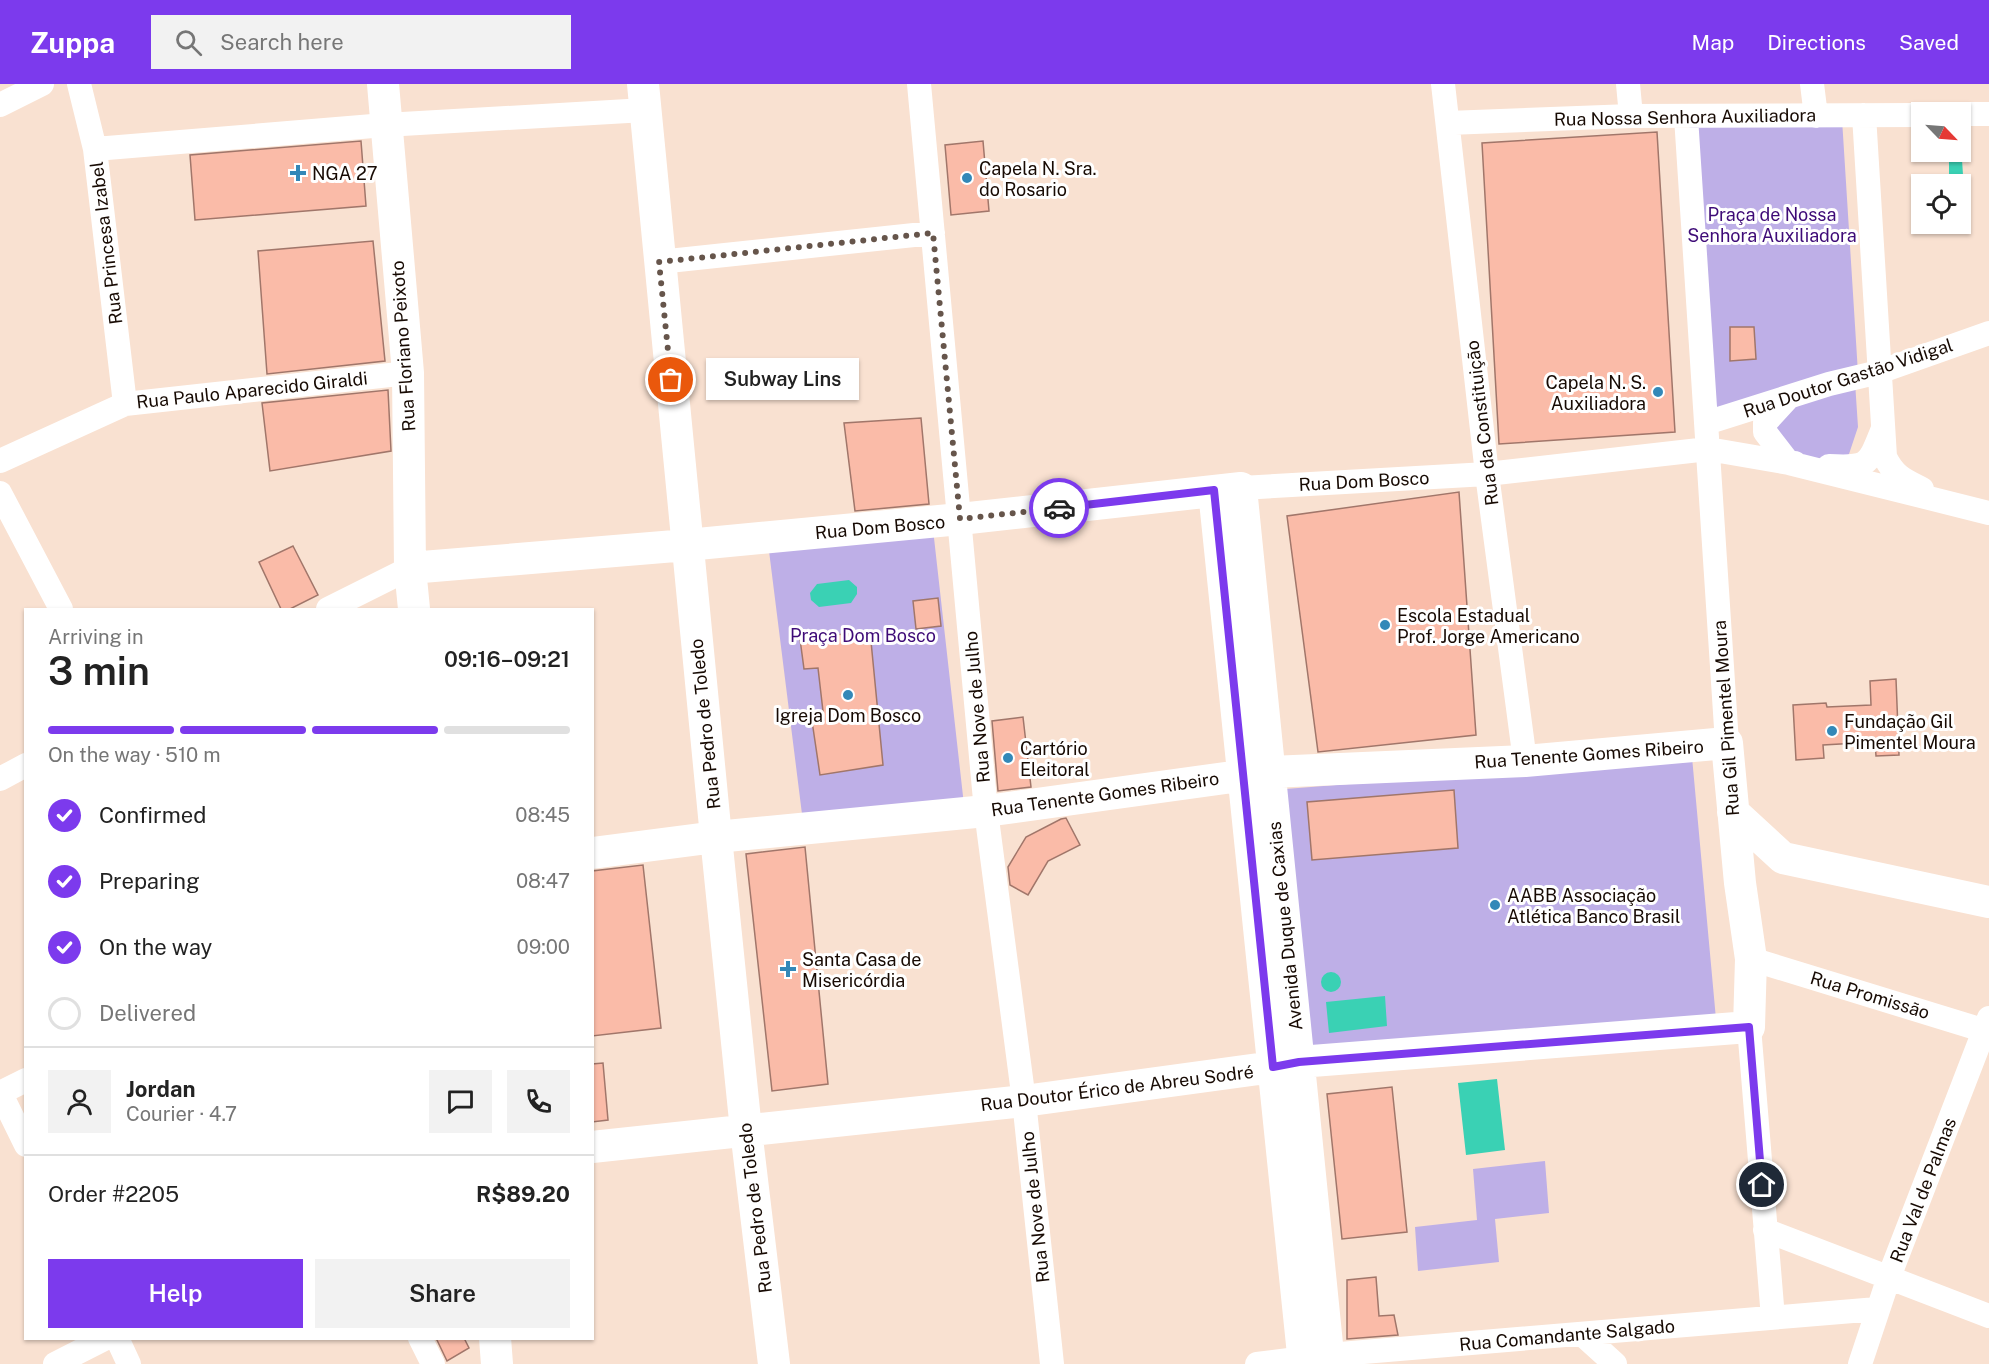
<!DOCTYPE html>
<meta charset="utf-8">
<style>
:root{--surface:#fff;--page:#f2f2f2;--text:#222;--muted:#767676;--line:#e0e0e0;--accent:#7c3aed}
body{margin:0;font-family:"Public Sans",sans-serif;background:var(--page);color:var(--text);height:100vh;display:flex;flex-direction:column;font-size:22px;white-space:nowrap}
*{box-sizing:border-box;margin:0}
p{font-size:20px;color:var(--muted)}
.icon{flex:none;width:33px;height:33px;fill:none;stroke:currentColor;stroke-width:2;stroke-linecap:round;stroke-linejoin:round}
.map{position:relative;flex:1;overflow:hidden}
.panel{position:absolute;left:24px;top:524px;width:570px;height:732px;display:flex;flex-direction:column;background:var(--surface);border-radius:0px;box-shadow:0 2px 4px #0004}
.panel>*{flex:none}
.needle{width:39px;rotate:115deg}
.tools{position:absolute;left:1911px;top:18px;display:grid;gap:12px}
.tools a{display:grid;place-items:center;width:60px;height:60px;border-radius:0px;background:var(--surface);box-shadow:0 2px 4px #0004;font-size:30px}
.pin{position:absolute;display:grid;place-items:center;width:51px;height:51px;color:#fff;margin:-26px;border:3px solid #fff;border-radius:50%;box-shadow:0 2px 6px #0007}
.courier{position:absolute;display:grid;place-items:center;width:60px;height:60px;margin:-30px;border:4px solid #7c3aed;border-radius:50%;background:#fff;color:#222;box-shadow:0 2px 8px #0007}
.bubble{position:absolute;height:42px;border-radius:0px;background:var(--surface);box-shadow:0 2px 4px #0004;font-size:20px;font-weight:600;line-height:42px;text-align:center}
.overview em{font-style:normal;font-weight:600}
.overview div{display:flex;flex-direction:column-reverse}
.overview{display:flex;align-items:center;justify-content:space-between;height:102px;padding:0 24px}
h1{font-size:39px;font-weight:600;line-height:45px}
.bar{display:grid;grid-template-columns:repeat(4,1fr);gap:9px 6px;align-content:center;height:72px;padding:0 24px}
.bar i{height:8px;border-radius:4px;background:var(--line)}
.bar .current{background:var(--accent)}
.bar p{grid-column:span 4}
.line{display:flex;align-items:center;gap:15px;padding:0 24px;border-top:2px solid var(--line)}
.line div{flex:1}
.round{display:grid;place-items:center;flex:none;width:63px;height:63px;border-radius:0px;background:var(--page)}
ol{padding:0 24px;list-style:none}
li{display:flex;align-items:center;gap:18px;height:66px}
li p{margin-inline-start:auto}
li .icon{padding:6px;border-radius:50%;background:var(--accent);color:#fff;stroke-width:4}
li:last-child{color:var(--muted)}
li i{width:33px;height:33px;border:3px solid var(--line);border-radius:50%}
.cta{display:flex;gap:12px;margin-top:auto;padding:12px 24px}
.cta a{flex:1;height:69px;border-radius:0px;background:var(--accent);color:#fff;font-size:24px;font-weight:600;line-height:69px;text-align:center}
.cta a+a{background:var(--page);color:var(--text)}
header{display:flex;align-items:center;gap:36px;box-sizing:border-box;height:84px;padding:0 30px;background:var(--accent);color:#fff}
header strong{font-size:28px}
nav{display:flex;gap:33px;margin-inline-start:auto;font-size:21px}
.search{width:420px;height:54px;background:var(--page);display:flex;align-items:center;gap:15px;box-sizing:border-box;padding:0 21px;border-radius:0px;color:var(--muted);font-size:22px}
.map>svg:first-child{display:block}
</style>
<header>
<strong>Zuppa</strong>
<div class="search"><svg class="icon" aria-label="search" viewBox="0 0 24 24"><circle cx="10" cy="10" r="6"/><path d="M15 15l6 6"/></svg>Search here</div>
<nav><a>Map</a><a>Directions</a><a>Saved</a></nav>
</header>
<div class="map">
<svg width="1989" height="1280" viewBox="0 0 1989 1280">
<rect width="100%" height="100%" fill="#f9e1d1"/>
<!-- green -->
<path fill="#beafe7" d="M1842,35L1858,289L1710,333L1689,37Z
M1855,298L1858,343L1849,370L1837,378L1793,375L1770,341L1781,329Z
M933,445L964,721L803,738L768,459Z
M1692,673L1716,935L1300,974L1273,706Z
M1545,1077L1549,1129L1495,1135L1499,1178L1418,1187L1415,1143L1477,1136L1473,1085Z"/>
<!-- water -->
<path fill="#3ad1b4" d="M1961,60L1963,91L1949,92V68H1960Z
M849,496L857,503V510L851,519L819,523L811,516L810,509L817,500Z
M1321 898a10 10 0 1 1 20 0a10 10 0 1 1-20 0Z
M1385,912L1387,942L1329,949L1326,918Z
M1497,995L1505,1066L1466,1071L1458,999Z"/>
<!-- building -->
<path fill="#fabba8" stroke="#a1766a" stroke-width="1.5" d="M1657,48L1675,348L1499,360L1482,59Z
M361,57L366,122L195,136L190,71Z
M983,57L989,127L951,131L945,61Z
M373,157L385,277L267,290L258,167Z
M1730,243H1754L1756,275L1730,277Z
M388,306L391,367L270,387L262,319Z
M921,334L929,420L855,427L844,339Z
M1459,408L1476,651L1318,668L1287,432Z
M293,462L318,511L290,525H281L259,478Z
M938,514L941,542L916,545L913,517Z
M870,547L883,681L820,691L812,637L824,636L818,584L804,585L800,555Z
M1896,595L1899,671L1876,672L1875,658L1823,661L1824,674L1796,676L1793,621L1826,619L1827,623L1871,621L1870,597Z
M1023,633L1031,703L998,707L992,637Z
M1454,706L1458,764L1312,776L1307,718Z
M1066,734L1080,761L1048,777L1028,811L1010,801L1008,783L1026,753L1061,735Z
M805,763L828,1000L772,1007L746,770Z
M643,781L661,944L592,952V787Z
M603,979L608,1036L592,1038V980Z
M1392,1003L1407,1148L1342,1155L1327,1010Z
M1376,1193L1379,1232L1394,1231L1398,1251L1347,1255V1196Z
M436,1254H464L469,1264L447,1277Z"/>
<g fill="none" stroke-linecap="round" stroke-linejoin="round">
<!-- minor -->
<path stroke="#fff" stroke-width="24" d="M79,0L95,65L125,320
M919,0L986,727L1024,1017L1052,1280
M1443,0L1487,390L1525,677
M1628,0L1631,32
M1812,0L1816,32
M0,21L42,0
M1960,30H1989
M1864,31L1885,373C1894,392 1904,396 1922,405
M1686,33L1727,659
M1448,39L1631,32L1922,31
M95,65L385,41L645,26
M659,178L933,149
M1788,314L1765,339V348L1789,379H1795
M1706,339L1829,300L1879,288L1989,249
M0,377L125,320L408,289
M1829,382C1868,384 1868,382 1882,347
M1241,404L1487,390L1708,365L1789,379L1989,429
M0,409L61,525
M328,525L410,484
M0,695L26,681
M1751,875L1989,948
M1749,943L1773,1234
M0,1008L26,1061
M0,1009L26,996
M1765,1146L1989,1232
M1582,1250L1615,1280
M117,1254L129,1280
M420,1254L433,1280
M55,1280L106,1254
M1257,1280L1328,1271L1877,1225
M1860,1280L1889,1193L1989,934"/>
<!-- major -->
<path stroke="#fff" stroke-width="32" d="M383,0L408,289L410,484L414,525
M643,0L716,753L746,1046L774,1280
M1214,407L1304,1280
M410,484L687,461L960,435L1241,404L1329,1280
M1733,728L1783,774L1989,818
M592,769L716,753L986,727L1269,688L1525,677L1727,659L1740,799L1751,875L1749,943L1299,978L1273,983L1024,1017L592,1063
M495,1254L497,1280"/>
</g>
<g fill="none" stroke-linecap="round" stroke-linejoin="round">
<!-- done -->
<path stroke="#66554b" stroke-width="6" stroke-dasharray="0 10.8" d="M671,296L659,178L933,149L960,435L1059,424"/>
<!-- route -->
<path stroke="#7c3aed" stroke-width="8" d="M1059,424L1214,406L1273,983L1299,978L1749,943L1762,1101"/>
</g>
<!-- markers -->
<g fill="#3388b8" stroke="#fff" stroke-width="2">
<path d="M295 80h6v6h6v6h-6v6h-6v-6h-6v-6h6z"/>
<circle cx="967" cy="94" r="6"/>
<circle cx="1658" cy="308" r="6"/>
<circle cx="1385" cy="541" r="6"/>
<circle cx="848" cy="611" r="6"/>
<circle cx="1832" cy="647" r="6"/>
<circle cx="1008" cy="674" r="6"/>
<circle cx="1495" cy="821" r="6"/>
<path d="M785 876h6v6h6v6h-6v6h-6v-6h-6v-6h6z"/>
</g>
<g text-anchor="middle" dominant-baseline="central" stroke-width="6" stroke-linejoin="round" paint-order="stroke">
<!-- street labels -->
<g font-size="18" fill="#170a03" stroke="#fff">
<text transform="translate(1685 33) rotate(-1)">Rua Nossa Senhora Auxiliadora</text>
<text transform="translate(106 159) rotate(-97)">Rua Princesa Izabel</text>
<text transform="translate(403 262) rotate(-94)">Rua Floriano Peixoto</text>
<text transform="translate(1848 294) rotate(-18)">Rua Doutor Gastão Vidigal</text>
<text transform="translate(252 306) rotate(-6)">Rua Paulo Aparecido Giraldi</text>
<text transform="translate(1482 339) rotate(-97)">Rua da Constituição</text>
<text transform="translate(1364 397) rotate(-3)">Rua Dom Bosco</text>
<text transform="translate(880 443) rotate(-5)">Rua Dom Bosco</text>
<text transform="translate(977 623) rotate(-95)">Rua Nove de Julho</text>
<text transform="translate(1726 634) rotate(-94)">Rua Gil Pimentel Moura</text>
<text transform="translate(705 640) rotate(-96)">Rua Pedro de Toledo</text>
<text transform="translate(1589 670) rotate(-4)">Rua Tenente Gomes Ribeiro</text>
<text transform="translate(1105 710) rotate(-8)">Rua Tenente Gomes Ribeiro</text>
<text transform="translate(1285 842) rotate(-96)">Avenida Duque de Caxias</text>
<text transform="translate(1870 911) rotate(17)">Rua Promissão</text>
<text transform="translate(1117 1004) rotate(-7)">Rua Doutor Érico de Abreu Sodré</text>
<text transform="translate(1923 1106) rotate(-69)">Rua Val de Palmas</text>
<text transform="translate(1035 1123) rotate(-96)">Rua Nove de Julho</text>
<text transform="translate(755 1124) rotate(-97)">Rua Pedro de Toledo</text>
<text transform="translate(1567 1251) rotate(-5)">Rua Comandante Salgado</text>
</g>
<!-- poi labels -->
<g font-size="18" fill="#170a03" stroke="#fff" text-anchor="start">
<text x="979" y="84">Capela N. Sra.<tspan x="979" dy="21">do Rosario</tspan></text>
<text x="312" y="89">NGA 27</text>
<text x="1646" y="298" text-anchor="end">Capela N. S.<tspan x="1646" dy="21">Auxiliadora</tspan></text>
<text x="1397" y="531">Escola Estadual<tspan x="1397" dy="21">Prof. Jorge Americano</tspan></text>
<text x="848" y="631" text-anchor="middle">Igreja Dom Bosco</text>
<text x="1844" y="637">Fundação Gil<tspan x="1844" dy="21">Pimentel Moura</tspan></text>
<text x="1020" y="664">Cartório<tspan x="1020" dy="21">Eleitoral</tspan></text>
<text x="1507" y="811">AABB Associação<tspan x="1507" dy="21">Atlética Banco Brasil</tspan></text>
<text x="802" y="875">Santa Casa de<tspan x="802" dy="21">Misericórdia</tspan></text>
</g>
<!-- park labels -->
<g font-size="18" fill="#3e0b77" stroke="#fff">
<text x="1772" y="130">Praça de Nossa<tspan x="1772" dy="21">Senhora Auxiliadora</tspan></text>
<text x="863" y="551">Praça Dom Bosco</text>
</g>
</g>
</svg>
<div class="tools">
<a><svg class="needle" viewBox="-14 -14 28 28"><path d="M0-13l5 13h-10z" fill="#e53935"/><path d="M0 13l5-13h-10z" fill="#767676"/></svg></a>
<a><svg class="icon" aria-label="locate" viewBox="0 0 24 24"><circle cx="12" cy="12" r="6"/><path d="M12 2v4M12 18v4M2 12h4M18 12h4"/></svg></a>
</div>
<div class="pin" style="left:671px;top:296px;background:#ea580c"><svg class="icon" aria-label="bag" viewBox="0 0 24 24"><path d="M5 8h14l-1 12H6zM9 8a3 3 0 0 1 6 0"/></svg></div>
<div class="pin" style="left:1762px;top:1101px;background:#1f2937"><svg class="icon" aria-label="home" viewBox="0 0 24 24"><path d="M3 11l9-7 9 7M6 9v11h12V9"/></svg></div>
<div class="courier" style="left:1059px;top:424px"><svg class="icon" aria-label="car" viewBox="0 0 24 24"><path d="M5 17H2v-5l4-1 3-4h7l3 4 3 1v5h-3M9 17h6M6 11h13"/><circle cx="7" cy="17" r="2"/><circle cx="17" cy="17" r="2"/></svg></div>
<div class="bubble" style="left:706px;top:274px;width:153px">Subway Lins</div>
<section class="panel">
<div class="overview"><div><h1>3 min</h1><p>Arriving in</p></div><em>09:16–09:21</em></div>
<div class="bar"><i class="current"></i><i class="current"></i><i class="current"></i><i></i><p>On the way · 510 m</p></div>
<ol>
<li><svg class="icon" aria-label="check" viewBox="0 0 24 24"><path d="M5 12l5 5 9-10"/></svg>Confirmed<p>08:45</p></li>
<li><svg class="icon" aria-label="check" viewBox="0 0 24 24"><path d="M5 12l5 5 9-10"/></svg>Preparing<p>08:47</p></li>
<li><svg class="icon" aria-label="check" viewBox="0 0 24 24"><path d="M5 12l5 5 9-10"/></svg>On the way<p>09:00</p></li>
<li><i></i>Delivered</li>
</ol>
<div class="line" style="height:108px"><a class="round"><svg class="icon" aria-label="person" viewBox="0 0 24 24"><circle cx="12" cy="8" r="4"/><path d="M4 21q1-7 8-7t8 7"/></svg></a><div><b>Jordan</b><p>Courier · 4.7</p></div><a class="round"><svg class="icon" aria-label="chat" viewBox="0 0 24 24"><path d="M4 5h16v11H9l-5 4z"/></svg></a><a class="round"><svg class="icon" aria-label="phone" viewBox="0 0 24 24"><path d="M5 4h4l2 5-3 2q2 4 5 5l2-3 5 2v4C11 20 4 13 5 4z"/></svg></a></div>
<div class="line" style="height:78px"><div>Order #2205</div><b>R$89.20</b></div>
<div class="cta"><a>Help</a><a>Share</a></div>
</section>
</div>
